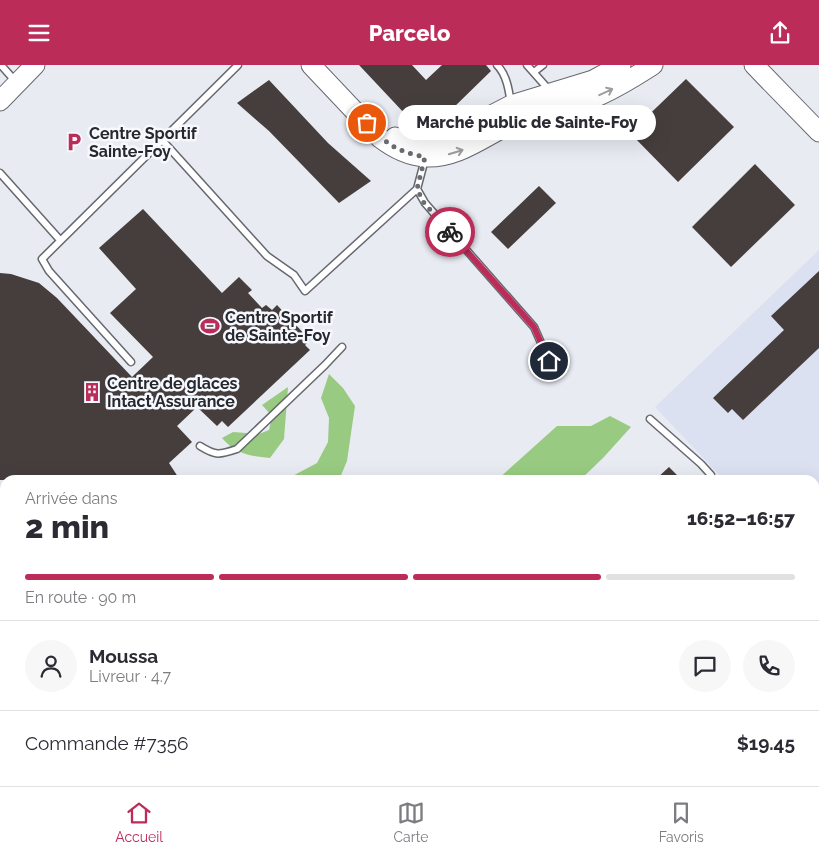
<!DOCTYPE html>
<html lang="fr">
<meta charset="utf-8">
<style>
:root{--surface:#fff;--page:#f7f7f7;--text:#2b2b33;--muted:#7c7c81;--line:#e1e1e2;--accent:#bc2c58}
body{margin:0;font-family:Raleway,sans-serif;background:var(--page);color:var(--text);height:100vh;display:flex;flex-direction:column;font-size:19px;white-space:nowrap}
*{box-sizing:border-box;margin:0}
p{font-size:16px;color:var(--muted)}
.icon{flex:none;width:28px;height:28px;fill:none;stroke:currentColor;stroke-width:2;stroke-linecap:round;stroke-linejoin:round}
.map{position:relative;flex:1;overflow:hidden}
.drawer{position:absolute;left:0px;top:410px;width:820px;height:311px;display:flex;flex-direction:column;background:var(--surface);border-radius:15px 15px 0 0;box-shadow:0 5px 20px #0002}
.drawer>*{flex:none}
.pin{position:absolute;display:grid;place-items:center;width:42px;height:42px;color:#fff;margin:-21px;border:2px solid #fff;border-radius:50%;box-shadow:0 1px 5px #0007}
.courier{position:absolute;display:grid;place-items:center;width:50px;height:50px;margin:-25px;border:4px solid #bc2c58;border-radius:50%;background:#fff;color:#222;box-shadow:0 1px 6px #0007}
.bubble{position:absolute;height:35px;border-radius:18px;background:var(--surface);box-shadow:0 5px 20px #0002;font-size:16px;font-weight:800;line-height:35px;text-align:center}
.headline em{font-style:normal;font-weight:800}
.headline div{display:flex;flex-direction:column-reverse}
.headline{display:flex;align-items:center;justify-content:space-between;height:85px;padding:0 25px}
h1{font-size:32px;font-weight:800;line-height:38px}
.bar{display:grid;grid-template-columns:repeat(4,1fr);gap:8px 5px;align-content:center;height:60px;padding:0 25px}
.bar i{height:6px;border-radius:4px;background:var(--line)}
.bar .on{background:var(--accent)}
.bar p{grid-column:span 4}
.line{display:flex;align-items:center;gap:12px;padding:0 25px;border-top:1px solid var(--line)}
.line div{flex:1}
.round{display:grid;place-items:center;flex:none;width:52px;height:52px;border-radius:26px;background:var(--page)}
header{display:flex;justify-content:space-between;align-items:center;height:65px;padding:0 25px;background:var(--accent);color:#fff;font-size:22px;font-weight:800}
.menu{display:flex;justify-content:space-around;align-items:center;height:70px;border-top:1px solid var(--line);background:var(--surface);font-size:14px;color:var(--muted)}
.menu a{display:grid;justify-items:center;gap:2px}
.menu .on{color:var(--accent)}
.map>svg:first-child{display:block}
</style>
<header><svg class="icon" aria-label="menu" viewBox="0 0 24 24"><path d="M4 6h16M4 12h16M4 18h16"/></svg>Parcelo<svg class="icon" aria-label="share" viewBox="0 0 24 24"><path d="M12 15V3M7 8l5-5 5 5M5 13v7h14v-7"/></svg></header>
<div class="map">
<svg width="819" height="721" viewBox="0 0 819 721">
<rect width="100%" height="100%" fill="#e8ebf2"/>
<!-- built -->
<path fill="#dbe1f0" d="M819,185V438L815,442V415H724L655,342Z
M819,672V721H56L54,716H815V676Z"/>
<!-- green -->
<path fill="#98cb81" d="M329,309L343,323L355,341L347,396L339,415H285L317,398L328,377L329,353L321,333Z
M288,322L284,374L270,393C249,391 236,389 222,373L233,367L259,369L269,365L272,351L262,340Z
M610,351L631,362L603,393L580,415H497L557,361H591Z
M95,716H164L153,721H107Z
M209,716H290L285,721H202Z"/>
<!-- building -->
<path fill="#453e3d" d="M359,0H412L426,15L442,0H486L491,6L450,46L446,42L421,66Z
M686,14L734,62L678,117L630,68Z
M269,15L328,78L371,116L339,138L269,66L237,38Z
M755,99L795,140L731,202L692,162Z
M539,121L556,138L508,184L491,167Z
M143,144L222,228L239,212L252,225L248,228L262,243L266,240L272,245L277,240L310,275L305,280L310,285L228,362L222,356L217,361L197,342L177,361L192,377L169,398L180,415H0V208L11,209L39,218L57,233L132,312L153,292L110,248L136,224L99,183Z
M819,206V283L743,355L732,344L728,348L713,333L784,265L771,251Z
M669,402L682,415H655Z"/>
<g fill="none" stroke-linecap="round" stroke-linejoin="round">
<!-- lane casing -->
<g stroke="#66686f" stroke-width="9">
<path id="lane" d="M1,0L16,17
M497,0C507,10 509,26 511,39
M527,0L550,26
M534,7L543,0
M162,75L267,191L294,210L305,226L417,124L425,94
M0,108L60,175
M417,124L425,138L534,262L549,296
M131,297L49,206L42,194L238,0
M650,354L701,399L711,410
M200,381C216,391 219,390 237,384L325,300L342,282
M815,470L819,466
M191,721L198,716
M787,721L788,716"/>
</g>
<!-- secondary casing -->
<g stroke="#66686f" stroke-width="21">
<path id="secondary" d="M311,0L380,73C393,83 408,91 425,92C461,94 489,67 520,55C542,46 567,43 589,35C612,26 633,13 653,0
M754,0L819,67
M0,36L35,0
M395,72C411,79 427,79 443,75L511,40L593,15L621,0
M0,624L5,637
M37,716L38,721"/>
</g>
<!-- highway casing -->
<g stroke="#66686f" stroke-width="26">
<path id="highway" d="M0,710L4,721"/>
</g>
<!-- lane -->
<use href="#lane" stroke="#fff" stroke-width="6"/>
<!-- secondary -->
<use href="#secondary" stroke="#fff" stroke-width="19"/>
<!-- highway -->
<use href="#highway" stroke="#fff" stroke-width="24"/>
</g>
<!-- one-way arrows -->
<defs><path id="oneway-shaft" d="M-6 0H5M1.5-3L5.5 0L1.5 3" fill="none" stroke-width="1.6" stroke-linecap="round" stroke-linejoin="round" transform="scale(1.25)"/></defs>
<g stroke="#9e9ea0">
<use href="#oneway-shaft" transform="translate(606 27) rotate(-25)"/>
<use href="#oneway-shaft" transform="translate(456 87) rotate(-17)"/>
</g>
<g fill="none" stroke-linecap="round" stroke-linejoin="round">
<!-- done -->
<path stroke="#6b6c71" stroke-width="5" stroke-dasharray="0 9" d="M367,58C385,78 397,87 425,92L417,124L424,138L450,167"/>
<!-- route -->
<path stroke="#bc2c58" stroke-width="6" d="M450,167L534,262L549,296"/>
</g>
<!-- icons -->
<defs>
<g id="parking-bare" transform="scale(1.5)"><path d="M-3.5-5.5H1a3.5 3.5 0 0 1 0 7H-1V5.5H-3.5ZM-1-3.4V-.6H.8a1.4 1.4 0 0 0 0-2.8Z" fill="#bc2c58" stroke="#f5f8fe" stroke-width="2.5" paint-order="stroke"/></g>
<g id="stadium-bare" transform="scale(1.5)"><path d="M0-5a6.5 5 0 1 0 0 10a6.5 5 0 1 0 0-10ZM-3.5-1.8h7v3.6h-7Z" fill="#bc2c58" stroke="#f5f8fe" stroke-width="2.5" paint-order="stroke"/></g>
<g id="building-bare" transform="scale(1.5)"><path d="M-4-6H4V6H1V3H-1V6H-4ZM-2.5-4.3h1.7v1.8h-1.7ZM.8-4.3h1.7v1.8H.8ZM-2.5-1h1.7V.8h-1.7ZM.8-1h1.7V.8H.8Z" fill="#bc2c58" stroke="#f5f8fe" stroke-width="2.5" paint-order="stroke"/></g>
</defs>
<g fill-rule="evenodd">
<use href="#parking-bare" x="74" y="77"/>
<use href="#stadium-bare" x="210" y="261"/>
<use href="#building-bare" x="92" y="327"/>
</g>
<g text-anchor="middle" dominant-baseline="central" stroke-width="5" stroke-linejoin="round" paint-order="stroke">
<!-- poi labels -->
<g font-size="16" font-weight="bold" fill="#27282b" stroke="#f5f8fe" text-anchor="start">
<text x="89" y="68">Centre Sportif<tspan x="89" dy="18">Sainte-Foy</tspan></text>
<text x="225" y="252">Centre Sportif<tspan x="225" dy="18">de Sainte-Foy</tspan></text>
<text x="107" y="318">Centre de glaces<tspan x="107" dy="18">Intact Assurance</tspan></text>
</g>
</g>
</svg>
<div class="pin" style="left:367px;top:58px;background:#ea580c"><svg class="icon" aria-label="bag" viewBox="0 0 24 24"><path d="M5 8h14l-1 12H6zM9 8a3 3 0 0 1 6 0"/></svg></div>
<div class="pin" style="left:549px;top:296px;background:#1f2937"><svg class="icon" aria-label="home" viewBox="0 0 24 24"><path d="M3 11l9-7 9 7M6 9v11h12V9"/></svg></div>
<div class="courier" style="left:450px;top:167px"><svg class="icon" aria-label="bike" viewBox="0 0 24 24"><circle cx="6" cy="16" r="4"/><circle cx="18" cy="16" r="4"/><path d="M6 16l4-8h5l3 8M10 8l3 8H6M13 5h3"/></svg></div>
<div class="bubble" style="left:398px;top:40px;width:258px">Marché public de Sainte-Foy</div>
<section class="drawer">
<div class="headline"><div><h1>2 min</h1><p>Arrivée dans</p></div><em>16:52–16:57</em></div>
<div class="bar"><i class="on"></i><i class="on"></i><i class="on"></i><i></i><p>En route · 90 m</p></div>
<div class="line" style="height:90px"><a class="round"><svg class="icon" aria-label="person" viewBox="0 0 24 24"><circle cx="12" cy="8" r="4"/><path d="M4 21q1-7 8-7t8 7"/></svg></a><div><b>Moussa</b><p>Livreur · 4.7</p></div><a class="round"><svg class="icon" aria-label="chat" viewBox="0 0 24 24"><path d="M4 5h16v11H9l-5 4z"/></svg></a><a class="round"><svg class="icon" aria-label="phone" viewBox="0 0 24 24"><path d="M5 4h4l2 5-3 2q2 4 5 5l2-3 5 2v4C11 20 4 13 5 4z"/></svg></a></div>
<div class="line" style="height:65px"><div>Commande #7356</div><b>$19.45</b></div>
</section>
</div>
<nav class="menu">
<a class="on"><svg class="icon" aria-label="home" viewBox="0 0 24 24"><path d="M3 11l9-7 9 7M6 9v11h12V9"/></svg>Accueil</a>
<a><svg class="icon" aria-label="map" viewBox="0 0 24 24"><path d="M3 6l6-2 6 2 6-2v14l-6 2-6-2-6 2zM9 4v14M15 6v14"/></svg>Carte</a>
<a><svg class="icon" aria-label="saved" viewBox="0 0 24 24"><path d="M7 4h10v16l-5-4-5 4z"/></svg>Favoris</a>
</nav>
